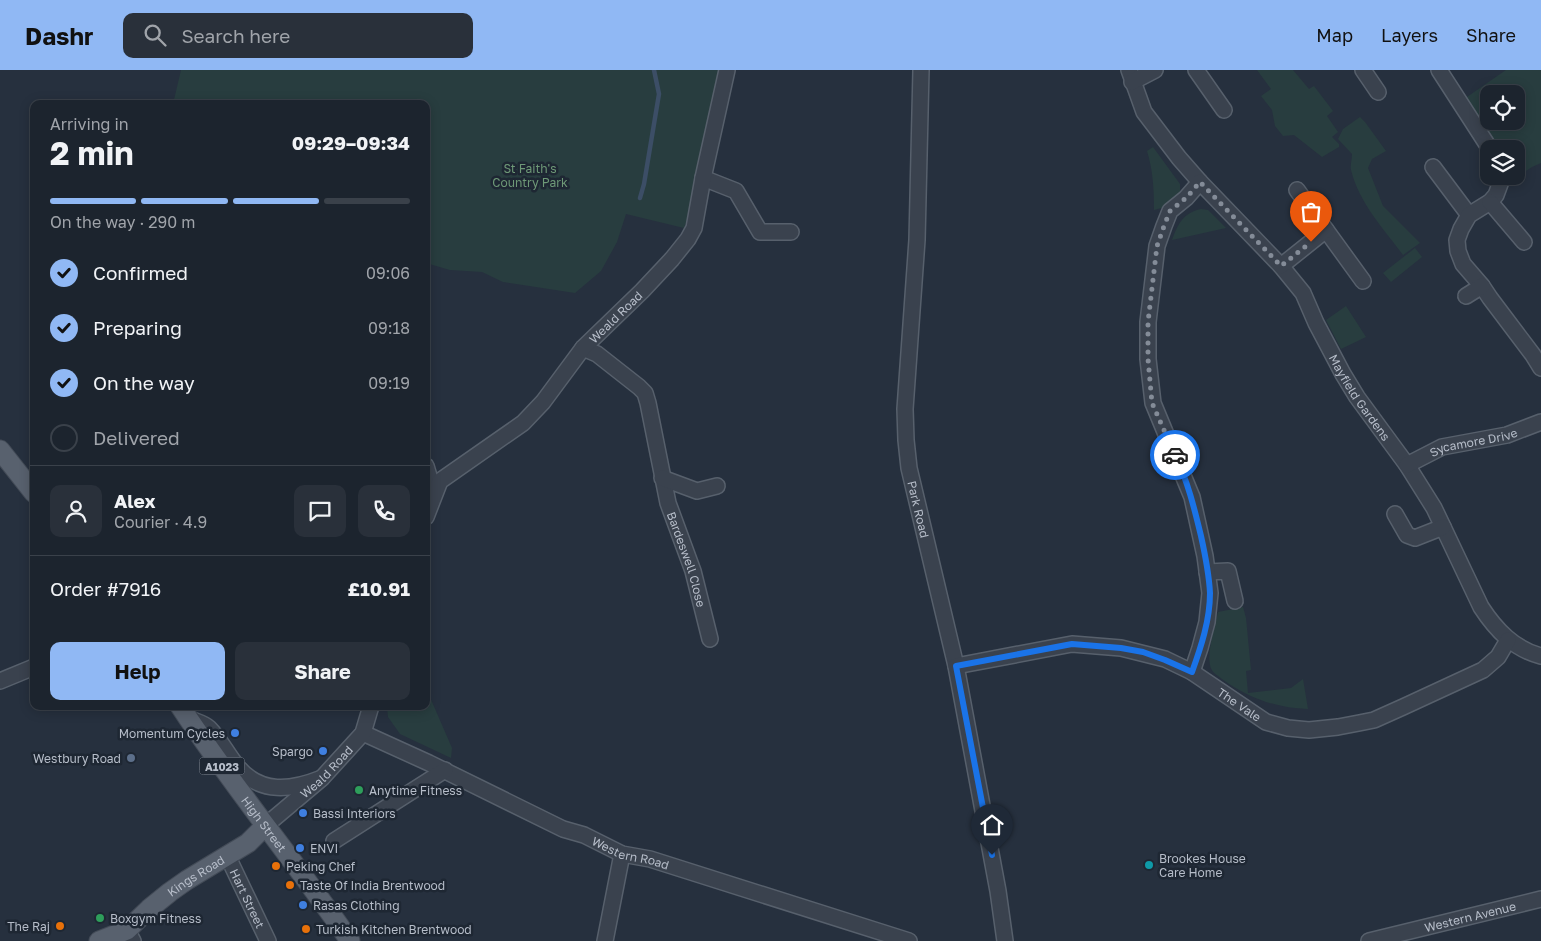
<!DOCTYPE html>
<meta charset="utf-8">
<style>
:root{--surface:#1c242e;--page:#29303a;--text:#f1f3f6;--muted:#a0a4aa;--line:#3a414a;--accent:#90b8f4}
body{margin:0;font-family:"Golos Text",sans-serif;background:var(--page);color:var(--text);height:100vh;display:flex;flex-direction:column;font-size:19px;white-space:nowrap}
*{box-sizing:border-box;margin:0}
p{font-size:16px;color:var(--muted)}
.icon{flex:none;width:28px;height:28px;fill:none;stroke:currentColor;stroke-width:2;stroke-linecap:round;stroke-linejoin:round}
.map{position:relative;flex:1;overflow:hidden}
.sheet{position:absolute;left:30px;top:30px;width:400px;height:610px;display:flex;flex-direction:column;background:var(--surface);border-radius:10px;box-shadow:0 2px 12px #0003,0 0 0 1px var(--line)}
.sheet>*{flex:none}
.controls{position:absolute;left:1480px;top:15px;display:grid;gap:10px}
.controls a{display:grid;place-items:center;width:45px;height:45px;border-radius:10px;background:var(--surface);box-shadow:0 2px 12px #0003,0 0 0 1px var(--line);font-size:25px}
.pin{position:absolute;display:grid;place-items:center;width:42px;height:42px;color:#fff;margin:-51px -21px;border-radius:50% 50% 50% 0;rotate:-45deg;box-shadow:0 0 5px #0007}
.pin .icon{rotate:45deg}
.courier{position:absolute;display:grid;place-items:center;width:50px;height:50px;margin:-25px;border:4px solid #1a73e8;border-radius:50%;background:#fff;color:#222;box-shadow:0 1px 6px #0007}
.overview em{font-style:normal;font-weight:700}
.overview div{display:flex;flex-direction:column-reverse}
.overview{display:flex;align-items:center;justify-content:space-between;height:85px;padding:0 20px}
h1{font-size:32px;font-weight:700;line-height:38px}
.bar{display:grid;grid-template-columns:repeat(4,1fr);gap:8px 5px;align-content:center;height:60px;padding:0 20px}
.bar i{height:6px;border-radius:4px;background:var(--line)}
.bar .selected{background:var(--accent)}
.bar p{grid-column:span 4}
.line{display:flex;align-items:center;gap:12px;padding:0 20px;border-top:1px solid var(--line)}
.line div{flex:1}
.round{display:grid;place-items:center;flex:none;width:52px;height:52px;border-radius:10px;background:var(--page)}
ol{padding:0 20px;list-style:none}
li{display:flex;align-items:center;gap:15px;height:55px}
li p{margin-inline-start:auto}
li .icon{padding:5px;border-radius:50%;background:var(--accent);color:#111;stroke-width:4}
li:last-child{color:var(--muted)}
li i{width:28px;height:28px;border:2px solid var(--line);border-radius:50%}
.action{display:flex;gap:10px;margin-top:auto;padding:10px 20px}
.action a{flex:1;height:58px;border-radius:10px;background:var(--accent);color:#111;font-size:20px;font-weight:700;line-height:58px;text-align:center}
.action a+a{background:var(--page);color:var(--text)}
header{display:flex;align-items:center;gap:30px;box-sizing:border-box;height:70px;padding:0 25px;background:var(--accent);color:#111}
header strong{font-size:24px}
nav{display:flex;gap:28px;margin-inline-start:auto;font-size:18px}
.search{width:350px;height:45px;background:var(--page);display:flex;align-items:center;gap:12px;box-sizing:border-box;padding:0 18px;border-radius:10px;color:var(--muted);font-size:19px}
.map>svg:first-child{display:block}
</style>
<header>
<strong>Dashr</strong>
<div class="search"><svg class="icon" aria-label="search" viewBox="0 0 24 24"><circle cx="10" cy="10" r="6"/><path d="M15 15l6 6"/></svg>Search here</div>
<nav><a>Map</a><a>Layers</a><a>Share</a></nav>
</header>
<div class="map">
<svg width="1541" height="871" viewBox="0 0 1541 871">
<rect width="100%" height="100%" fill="#26303e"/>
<!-- green -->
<path fill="#283d3f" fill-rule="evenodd" d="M181,0H727L703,108L684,158L626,144L617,172L601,201L575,223L503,212L482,202L450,200L426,193V34H173Z
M1257,0H1293L1309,19L1314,16L1333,41L1327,46L1338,62L1332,67L1339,74V77L1322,87L1294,65L1283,66L1275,56L1272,40L1261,26L1271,19Z
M1506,0H1541V93L1532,97L1514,109L1512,106H1516V79H1495L1464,29ZM1489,24H1516V51H1489Z
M1360,47L1365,52L1386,81L1372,89L1368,98L1383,136L1420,173L1403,185C1384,159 1359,133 1351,100C1350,95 1352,90 1352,84L1338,69L1343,59Z
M1153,77L1180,114V123L1176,129L1169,136L1154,140C1154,120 1153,100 1147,81Z
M1201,139L1208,140L1226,158L1172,170C1178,154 1183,143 1201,139Z
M1415,178L1422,187L1391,212L1383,203Z
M1346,236L1366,267L1341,279L1326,250Z
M1243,537L1246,548L1251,600L1246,601L1248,623L1291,618L1303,609L1308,639C1276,638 1248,628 1222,609C1217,605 1211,602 1210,595C1207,580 1215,557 1218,542Z
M426,618L452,678L451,688L400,664L388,647L387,636H426Z"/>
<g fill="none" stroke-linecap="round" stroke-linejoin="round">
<!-- stream -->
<path stroke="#3c4e66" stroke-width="4.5" d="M640,128L644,114L659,24L654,0"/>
<!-- minor casing -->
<g stroke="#57606c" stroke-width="18">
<g id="minor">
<path id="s1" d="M921,0L917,170L905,339L906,370L909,398L956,596L998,821L1005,871"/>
<path id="s2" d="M1129,0L1144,42L1179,88L1200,112L1281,196L1303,223L1316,253L1343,304L1357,327L1407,395L1434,438L1481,537C1496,560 1514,579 1541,586"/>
<path d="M1196,0L1224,40"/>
<path d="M1363,0L1378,22"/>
<path d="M1439,0L1490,79"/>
<path d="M1132,12L1155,0"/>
<path d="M1433,97L1469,145"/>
<path d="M1503,106L1496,125L1490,132L1469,145L1461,159L1457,170L1458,181L1463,194L1482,216L1490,228L1533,285L1541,298"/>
<path d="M703,108L736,121L760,162H791"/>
<path d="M1297,120L1363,211"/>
<path d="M1490,132L1524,172"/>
<path d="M1281,196L1326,160"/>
<path d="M1466,226L1482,216"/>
<path id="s3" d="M583,278L597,284L639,317L645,323L648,333L668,433L693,501L710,569"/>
<path id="s4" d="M1407,395L1442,377L1507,365L1541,352"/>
<path d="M426,396L429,406"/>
<path d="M662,408L697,421L717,416"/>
<path d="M1395,444L1407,465L1415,468L1443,457"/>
<path id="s5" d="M426,447L440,411L523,353L543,332L583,278L642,221L672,189L688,169L694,158L703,108L727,0"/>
<path d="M1207,502L1228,501L1235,531"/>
<path id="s6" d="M956,596L1072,574L1121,578L1165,589L1192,602L1266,652L1288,658L1309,660L1338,657L1359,653L1374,650L1403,637L1483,600L1498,587L1508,570"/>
<path d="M1192,602L1200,578L1207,552L1210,523L1205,486L1192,427L1153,333L1148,289V252L1157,176L1164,156L1170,141L1186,128L1200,112"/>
<path d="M0,611L34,597"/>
<path d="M188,648C194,651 204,653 209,658C220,669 227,684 237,696C260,725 292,720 322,708"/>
<path id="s7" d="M363,663L429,693L563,759L584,765L622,784L650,789L909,871"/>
<path id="s8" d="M265,756L322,708L363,663L371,636"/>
<path d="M334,771L445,700"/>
<path id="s9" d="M227,785L268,871"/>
<path d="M127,860L133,871"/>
<path d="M605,871L622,784"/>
<path id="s10" d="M1369,871L1541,829"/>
</g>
</g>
<!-- major casing -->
<g stroke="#434b57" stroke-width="21">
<g id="major">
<path d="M0,380L34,423"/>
<path id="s11" d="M180,636C233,717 295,791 350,871"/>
<path id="s12" d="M99,871L127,860L149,839L170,822L187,810L248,773L265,756"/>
</g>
</g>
<!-- minor -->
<use href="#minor" stroke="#3a424e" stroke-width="15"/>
<!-- major -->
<use href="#major" stroke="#58616e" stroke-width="19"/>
</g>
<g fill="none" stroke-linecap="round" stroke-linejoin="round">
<!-- done -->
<path stroke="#848c98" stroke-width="5" stroke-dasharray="0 9" d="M1175,385L1152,333L1148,289V252L1157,176L1164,156L1170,141L1186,128L1200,112L1281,196L1311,172"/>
<!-- route -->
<path stroke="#1a73e8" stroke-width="6" d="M992,785L956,596L1072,574L1121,578L1143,582L1165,590L1192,602C1201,577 1210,550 1210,523C1209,504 1205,484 1201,466C1194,437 1188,412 1175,385"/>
</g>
<!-- markers -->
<g fill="#3f7fe0" stroke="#1e2733" stroke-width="2">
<circle cx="235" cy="663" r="5"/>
<circle cx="323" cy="681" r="5"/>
<circle cx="303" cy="743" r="5"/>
<circle cx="300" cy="778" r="5"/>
<circle cx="303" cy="835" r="5"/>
</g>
<circle fill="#5c6f8a" stroke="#1e2733" stroke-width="2" cx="131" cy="688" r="5"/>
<g fill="#2e9e5b" stroke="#1e2733" stroke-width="2">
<circle cx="359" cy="720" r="5"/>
<circle cx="100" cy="848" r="5"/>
</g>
<circle fill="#0f9aa8" stroke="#1e2733" stroke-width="2" cx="1149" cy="795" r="5"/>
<g fill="#e8710a" stroke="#1e2733" stroke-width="2">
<circle cx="276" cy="796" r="5"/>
<circle cx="290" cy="815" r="5"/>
<circle cx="60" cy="856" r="5"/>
<circle cx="306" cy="859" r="5"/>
</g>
<g text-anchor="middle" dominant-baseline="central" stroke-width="5" stroke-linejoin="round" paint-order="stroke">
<!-- shield labels -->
<rect fill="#1e2733" stroke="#88909c" stroke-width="1" x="199.5" y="687.5" width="45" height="17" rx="4"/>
<g font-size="11" font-weight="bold" fill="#b6bdc9">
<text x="222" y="696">A1023</text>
</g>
<!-- park labels -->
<g font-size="12" fill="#6e9977" stroke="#1e2733">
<text x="530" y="98">St Faith's<tspan x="530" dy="14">Country Park</tspan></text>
</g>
<!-- street labels -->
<g font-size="12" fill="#b6bdc9" stroke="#1e2733">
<text stroke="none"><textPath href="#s5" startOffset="281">Weald Road</textPath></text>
<text stroke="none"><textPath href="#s2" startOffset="405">Mayfield Gardens</textPath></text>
<text stroke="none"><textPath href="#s4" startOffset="71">Sycamore Drive</textPath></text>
<text stroke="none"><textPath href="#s1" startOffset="441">Park Road</textPath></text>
<text stroke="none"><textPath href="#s3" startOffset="249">Bardeswell Close</textPath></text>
<text stroke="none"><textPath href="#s6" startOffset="300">The Vale</textPath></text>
<text stroke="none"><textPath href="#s8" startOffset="82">Weald Road</textPath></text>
<text stroke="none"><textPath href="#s11" startOffset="145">High Street</textPath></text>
<text stroke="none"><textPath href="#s7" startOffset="294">Western Road</textPath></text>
<text stroke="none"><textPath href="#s12" startOffset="118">Kings Road</textPath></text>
<text stroke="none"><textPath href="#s9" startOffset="48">Hart Street</textPath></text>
<text stroke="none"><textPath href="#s10" startOffset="104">Western Avenue</textPath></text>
</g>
<!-- poi labels -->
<g font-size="12" fill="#b6bdc9" stroke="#1e2733" text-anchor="start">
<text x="225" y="663" text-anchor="end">Momentum Cycles</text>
<text x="313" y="681" text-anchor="end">Spargo</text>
<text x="121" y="688" text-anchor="end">Westbury Road</text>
<text x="369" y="720">Anytime Fitness</text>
<text x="313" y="743">Bassi Interiors</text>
<text x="310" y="778">ENVI</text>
<text x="1159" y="788">Brookes House<tspan x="1159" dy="14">Care Home</tspan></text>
<text x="286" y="796">Peking Chef</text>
<text x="300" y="815">Taste Of India Brentwood</text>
<text x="313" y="835">Rasas Clothing</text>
<text x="110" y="848">Boxgym Fitness</text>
<text x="50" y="856" text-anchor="end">The Raj</text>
<text x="316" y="859">Turkish Kitchen Brentwood</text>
</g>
</g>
</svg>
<div class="controls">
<a><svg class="icon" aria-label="locate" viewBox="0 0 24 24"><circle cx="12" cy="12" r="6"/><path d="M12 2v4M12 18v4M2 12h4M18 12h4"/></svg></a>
<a><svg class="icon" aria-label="layers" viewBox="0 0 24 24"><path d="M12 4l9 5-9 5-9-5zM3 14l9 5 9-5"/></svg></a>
</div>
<div class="pin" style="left:1311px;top:172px;background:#ea580c"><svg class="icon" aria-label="bag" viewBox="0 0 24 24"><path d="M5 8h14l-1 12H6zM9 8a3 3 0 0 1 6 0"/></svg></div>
<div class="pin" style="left:992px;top:785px;background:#1f2937"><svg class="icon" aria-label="home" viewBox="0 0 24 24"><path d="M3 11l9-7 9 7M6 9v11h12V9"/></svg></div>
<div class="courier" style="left:1175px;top:385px"><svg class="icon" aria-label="car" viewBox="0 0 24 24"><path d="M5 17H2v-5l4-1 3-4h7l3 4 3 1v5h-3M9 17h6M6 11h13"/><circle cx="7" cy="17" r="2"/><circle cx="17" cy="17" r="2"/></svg></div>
<section class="sheet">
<div class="overview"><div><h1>2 min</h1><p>Arriving in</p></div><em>09:29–09:34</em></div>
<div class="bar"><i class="selected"></i><i class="selected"></i><i class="selected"></i><i></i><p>On the way · 290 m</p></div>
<ol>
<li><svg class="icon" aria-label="check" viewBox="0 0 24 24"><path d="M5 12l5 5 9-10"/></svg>Confirmed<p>09:06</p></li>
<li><svg class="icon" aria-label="check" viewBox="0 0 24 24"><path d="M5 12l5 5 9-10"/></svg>Preparing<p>09:18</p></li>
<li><svg class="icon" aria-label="check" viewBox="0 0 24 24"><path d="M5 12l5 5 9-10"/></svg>On the way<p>09:19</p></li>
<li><i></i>Delivered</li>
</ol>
<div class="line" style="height:90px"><a class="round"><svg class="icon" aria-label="person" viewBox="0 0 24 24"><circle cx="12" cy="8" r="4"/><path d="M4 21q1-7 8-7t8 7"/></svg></a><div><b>Alex</b><p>Courier · 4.9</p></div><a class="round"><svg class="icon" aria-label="chat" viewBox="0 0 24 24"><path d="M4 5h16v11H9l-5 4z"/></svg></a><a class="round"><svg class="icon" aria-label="phone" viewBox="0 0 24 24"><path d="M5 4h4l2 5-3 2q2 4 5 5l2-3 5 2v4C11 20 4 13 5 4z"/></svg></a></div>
<div class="line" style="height:65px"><div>Order #7916</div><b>£10.91</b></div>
<div class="action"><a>Help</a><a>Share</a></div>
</section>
</div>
